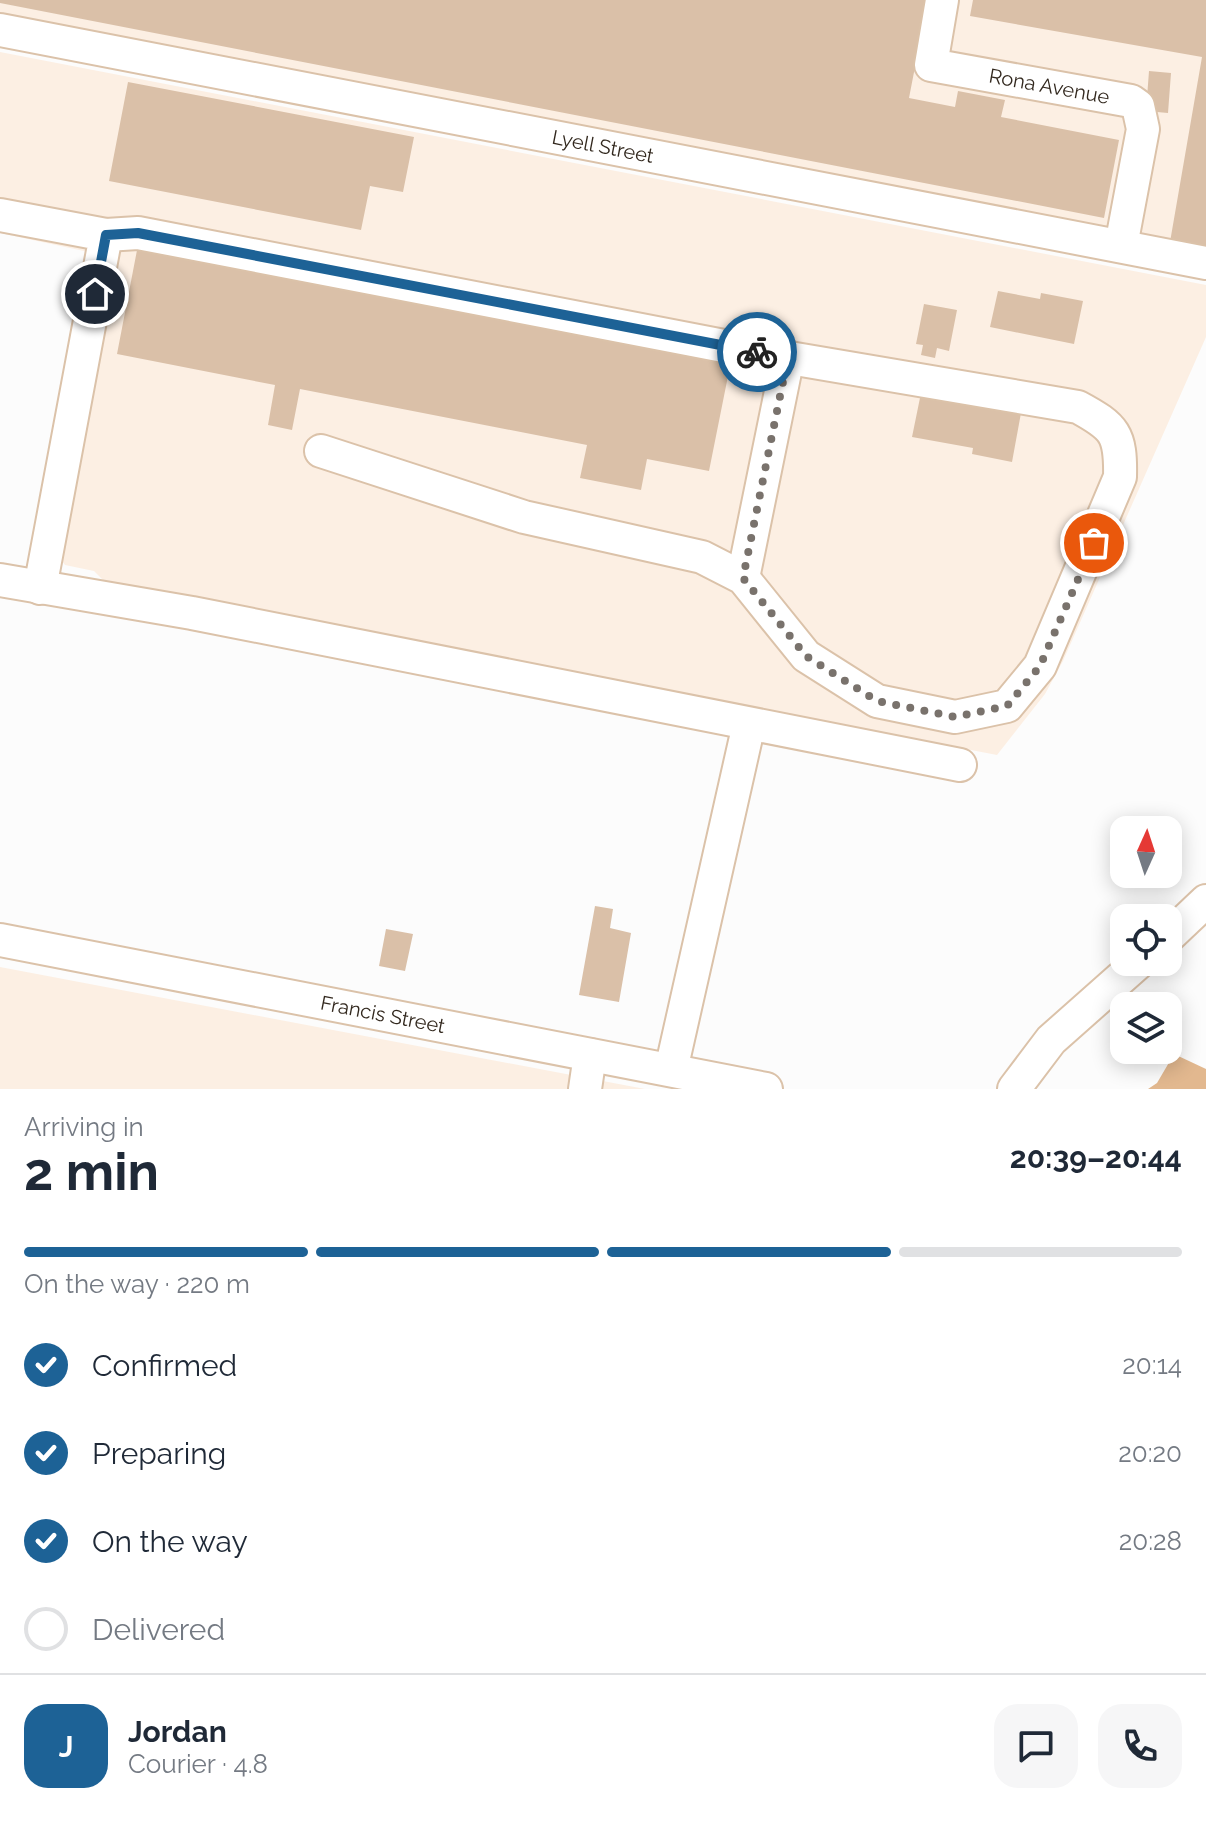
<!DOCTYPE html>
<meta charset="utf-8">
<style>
:root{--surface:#fff;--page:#f6f6f7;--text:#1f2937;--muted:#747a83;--line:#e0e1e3;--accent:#1d6296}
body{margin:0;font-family:Raleway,sans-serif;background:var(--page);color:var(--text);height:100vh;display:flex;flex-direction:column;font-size:30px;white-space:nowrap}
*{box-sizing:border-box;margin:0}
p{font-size:26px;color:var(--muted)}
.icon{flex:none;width:44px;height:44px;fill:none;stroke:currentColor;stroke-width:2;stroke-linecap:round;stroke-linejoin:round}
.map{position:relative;height:1089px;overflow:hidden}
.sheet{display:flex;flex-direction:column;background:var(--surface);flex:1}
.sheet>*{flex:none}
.needle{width:52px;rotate:3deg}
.buttons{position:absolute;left:1110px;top:816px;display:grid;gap:16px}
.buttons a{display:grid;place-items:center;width:72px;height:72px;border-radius:16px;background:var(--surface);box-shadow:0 4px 20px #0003;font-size:40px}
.pin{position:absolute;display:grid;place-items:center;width:68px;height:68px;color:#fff;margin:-34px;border:4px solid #fff;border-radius:50%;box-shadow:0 2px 8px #0007}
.courier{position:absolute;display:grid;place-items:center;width:80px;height:80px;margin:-40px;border:6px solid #1d6296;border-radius:50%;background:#fff;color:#222;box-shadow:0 2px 10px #0007}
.overview em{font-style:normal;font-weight:700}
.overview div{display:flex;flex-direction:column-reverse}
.overview{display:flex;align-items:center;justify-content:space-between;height:136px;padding:0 24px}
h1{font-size:52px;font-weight:700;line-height:60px}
.bar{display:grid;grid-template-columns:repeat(4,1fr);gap:12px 8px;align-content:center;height:96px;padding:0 24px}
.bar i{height:10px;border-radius:6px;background:var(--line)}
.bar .active{background:var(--accent)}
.bar p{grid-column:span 4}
.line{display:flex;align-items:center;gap:20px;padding:0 24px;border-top:2px solid var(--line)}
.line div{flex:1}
.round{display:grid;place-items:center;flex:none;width:84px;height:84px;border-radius:24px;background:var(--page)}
ol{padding:0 24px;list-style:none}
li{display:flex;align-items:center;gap:24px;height:88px}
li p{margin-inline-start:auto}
li .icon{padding:8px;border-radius:50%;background:var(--accent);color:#fff;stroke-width:4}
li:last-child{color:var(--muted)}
li i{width:44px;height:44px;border:4px solid var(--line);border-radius:50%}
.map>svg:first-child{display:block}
</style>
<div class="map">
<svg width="1206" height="1089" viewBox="0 0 1206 1089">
<rect width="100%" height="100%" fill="#fcfcfc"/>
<!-- built -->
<path fill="#fcefe3" d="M0,0H1206V249L0,14Z
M0,52L1206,285V337L1063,661L1045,694L997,755L106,583L94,571L65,565L56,553L112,257L0,233Z
M0,967L645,1089H0Z"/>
<!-- water -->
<path fill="#e2b88f" d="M1174,1054L1206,1069V1089H1148L1157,1083Z"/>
<!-- building -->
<path fill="#dac0a8" d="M0,0H928L909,98L955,107L958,91L1005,100L1001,117L1119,140L1104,218L0,3Z
M973,0H1206V248L1170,242L1202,57L970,16Z
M1149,71L1171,73L1168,113L1146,111Z
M128,82L414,137L403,192L370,186L361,230L109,181Z
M138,245L731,361L709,471L647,459L641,490L580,478L587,445L300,389L292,430L268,425L275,385L117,354Z
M998,291L1040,299L1041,293L1083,301L1074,344L990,327Z
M924,304L957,310L949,351L937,348L935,358L921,355L923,345L916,344Z
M921,393L1021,413L1012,462L972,454L973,448L912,437Z
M595,906L613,909L610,928L631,933L619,1002L579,995Z
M386,929L413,934L405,971L379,966Z"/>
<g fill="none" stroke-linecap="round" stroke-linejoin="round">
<!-- minor casing -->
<g stroke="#dbc2a9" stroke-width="36">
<g id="minor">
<path id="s1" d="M942,0L931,65L1131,101L1138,106L1143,129L1121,246"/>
<path id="s2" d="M0,30L1206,263"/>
<path d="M0,215L106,235L40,588"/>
<path d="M106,235L138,233L760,353L1078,407C1115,427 1121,434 1120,477L1040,666L1007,706L955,717L877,701L806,656L743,578L702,557L524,517L321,451"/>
<path d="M743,578L788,357"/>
<path d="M0,580L192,613L960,765"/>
<path d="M1168,937L1206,901"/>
<path id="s3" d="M0,940L766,1089"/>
<path d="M671,1070L749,724"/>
<path d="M585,1089L590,1055"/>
<path d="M1014,1089L1051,1040L1139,962"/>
</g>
</g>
<!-- minor -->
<use href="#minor" stroke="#fff" stroke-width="32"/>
</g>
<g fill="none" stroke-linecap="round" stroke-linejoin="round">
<!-- done -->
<path stroke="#79726c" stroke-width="8" stroke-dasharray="0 14.4" d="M757,352L788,357L743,578L806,656L877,701L955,717L1007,706L1040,666L1094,543"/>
<!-- route -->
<path stroke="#1d6296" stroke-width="10" d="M95,294L106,235L138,233L757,352"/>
</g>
<g text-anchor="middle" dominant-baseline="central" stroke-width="8" stroke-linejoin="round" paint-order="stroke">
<!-- street labels -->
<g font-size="20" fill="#32281e" stroke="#fcfcfc">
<text stroke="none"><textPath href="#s1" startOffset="186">Rona Avenue</textPath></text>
<text stroke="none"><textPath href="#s2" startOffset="614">Lyell Street</textPath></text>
<text stroke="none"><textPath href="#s3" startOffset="390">Francis Street</textPath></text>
</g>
</g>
</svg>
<div class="buttons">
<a><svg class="needle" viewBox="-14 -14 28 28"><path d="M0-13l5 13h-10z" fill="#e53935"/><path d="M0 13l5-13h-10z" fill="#747a83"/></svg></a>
<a><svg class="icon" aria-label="locate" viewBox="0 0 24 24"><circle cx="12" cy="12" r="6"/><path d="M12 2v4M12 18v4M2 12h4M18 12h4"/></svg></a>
<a><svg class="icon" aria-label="layers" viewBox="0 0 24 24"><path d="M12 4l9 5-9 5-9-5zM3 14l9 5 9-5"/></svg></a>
</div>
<div class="pin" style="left:1094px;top:543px;background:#ea580c"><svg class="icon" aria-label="bag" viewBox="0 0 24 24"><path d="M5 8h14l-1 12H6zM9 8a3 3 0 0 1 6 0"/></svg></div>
<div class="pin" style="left:95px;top:294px;background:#1f2937"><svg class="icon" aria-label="home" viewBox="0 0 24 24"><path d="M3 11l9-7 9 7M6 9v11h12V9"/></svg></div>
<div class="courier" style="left:757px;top:352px"><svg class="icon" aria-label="bike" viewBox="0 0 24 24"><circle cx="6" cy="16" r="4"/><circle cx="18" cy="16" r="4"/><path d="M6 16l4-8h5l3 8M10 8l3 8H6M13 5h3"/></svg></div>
</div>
<section class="sheet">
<div class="overview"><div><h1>2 min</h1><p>Arriving in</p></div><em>20:39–20:44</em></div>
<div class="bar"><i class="active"></i><i class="active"></i><i class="active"></i><i></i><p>On the way · 220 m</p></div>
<ol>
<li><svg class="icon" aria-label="check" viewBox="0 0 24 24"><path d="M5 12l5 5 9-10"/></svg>Confirmed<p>20:14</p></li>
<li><svg class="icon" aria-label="check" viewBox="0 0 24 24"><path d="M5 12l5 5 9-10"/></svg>Preparing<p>20:20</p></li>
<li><svg class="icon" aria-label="check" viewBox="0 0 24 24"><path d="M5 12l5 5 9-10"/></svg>On the way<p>20:28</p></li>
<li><i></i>Delivered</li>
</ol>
<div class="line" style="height:144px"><b class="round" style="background:var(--accent);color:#fff">J</b><div><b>Jordan</b><p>Courier · 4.8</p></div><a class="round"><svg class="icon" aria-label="chat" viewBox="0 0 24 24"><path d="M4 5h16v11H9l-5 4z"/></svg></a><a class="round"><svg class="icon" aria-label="phone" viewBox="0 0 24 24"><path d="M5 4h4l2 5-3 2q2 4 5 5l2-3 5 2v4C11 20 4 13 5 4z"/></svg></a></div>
</section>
